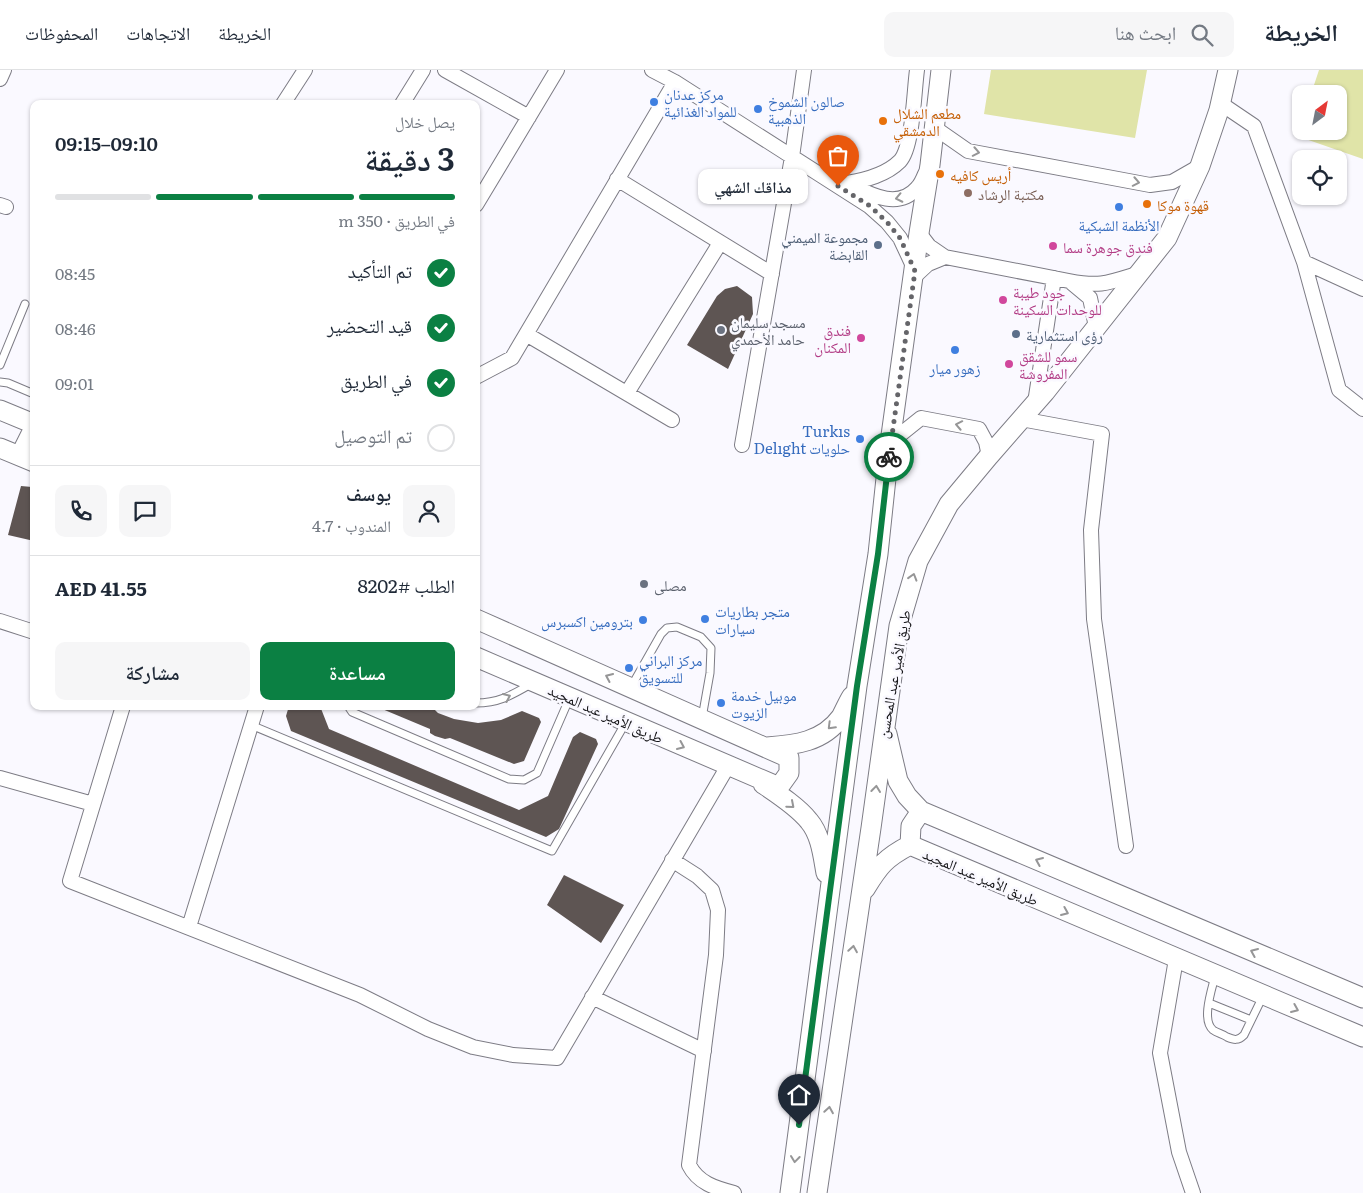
<!DOCTYPE html>
<html lang="ar">
<meta charset="utf-8">
<style>
:root{--surface:#fff;--page:#f6f6f7;--text:#1f2937;--muted:#747a83;--line:#e0e1e3;--accent:#0b8043}
body{margin:0;font-family:Literata,"Noto Naskh Arabic",serif;background:var(--page);color:var(--text);direction:rtl;height:100vh;display:flex;flex-direction:column;font-size:19px;white-space:nowrap}
*{box-sizing:border-box;margin:0}
p{font-size:16px;color:var(--muted)}
.icon{flex:none;width:28px;height:28px;fill:none;stroke:currentColor;stroke-width:2;stroke-linecap:round;stroke-linejoin:round}
.map{position:relative;flex:1;overflow:hidden;direction:ltr}
.drawer{position:absolute;left:30px;top:30px;width:450px;height:610px;display:flex;flex-direction:column;background:var(--surface);border-radius:10px;box-shadow:0 1px 4px #0004;direction:rtl}
.drawer>*{flex:none}
.needle{width:32px;rotate:32deg}
.controls{position:absolute;left:1292px;top:15px;display:grid;gap:10px}
.controls a{display:grid;place-items:center;width:55px;height:55px;border-radius:10px;background:var(--surface);box-shadow:0 1px 4px #0004;font-size:25px}
.pin{position:absolute;display:grid;place-items:center;width:42px;height:42px;color:#fff;margin:-51px -21px;border-radius:50% 50% 50% 0;rotate:-45deg;box-shadow:0 0 5px #0007}
.pin .icon{rotate:45deg}
.courier{position:absolute;display:grid;place-items:center;width:50px;height:50px;margin:-25px;border:4px solid #0b8043;border-radius:50%;background:#fff;color:#222;box-shadow:0 1px 6px #0007}
.bubble{position:absolute;height:35px;border-radius:10px;background:var(--surface);box-shadow:0 1px 4px #0004;font-size:16px;font-weight:600;line-height:35px;text-align:center;direction:rtl}
.headline em{font-style:normal;font-weight:600}
.headline div{display:flex;flex-direction:column-reverse}
.headline{display:flex;align-items:center;justify-content:space-between;height:85px;padding:0 25px}
h1{font-size:32px;font-weight:600;line-height:38px}
.bar{display:grid;grid-template-columns:repeat(4,1fr);gap:8px 5px;align-content:center;height:60px;padding:0 25px}
.bar i{height:6px;border-radius:4px;background:var(--line)}
.bar .current{background:var(--accent)}
.bar p{grid-column:span 4}
.line{display:flex;align-items:center;gap:12px;padding:0 25px;border-top:1px solid var(--line)}
.line div{flex:1}
.round{display:grid;place-items:center;flex:none;width:52px;height:52px;border-radius:10px;background:var(--page)}
ol{padding:0 25px;list-style:none}
li{display:flex;align-items:center;gap:15px;height:55px}
li p{margin-inline-start:auto}
li .icon{padding:5px;border-radius:50%;background:var(--accent);color:#fff;stroke-width:4}
li:last-child{color:var(--muted)}
li i{width:28px;height:28px;border:2px solid var(--line);border-radius:50%}
.action{display:flex;gap:10px;margin-top:auto;padding:10px 25px}
.action a{flex:1;height:58px;border-radius:10px;background:var(--accent);color:#fff;font-size:20px;font-weight:600;line-height:58px;text-align:center}
.action a+a{background:var(--page);color:var(--text)}
header{display:flex;align-items:center;gap:30px;box-sizing:border-box;height:70px;padding:0 25px;background:var(--surface);border-bottom:1px solid var(--line)}
header strong{font-size:24px}
nav{display:flex;gap:28px;margin-inline-start:auto;font-size:18px}
.search{width:350px;height:45px;background:var(--page);display:flex;align-items:center;gap:12px;box-sizing:border-box;padding:0 18px;border-radius:10px;color:var(--muted);font-size:19px}
.map>svg:first-child{display:block}
</style>
<header>
<strong>الخريطة</strong>
<div class="search"><svg class="icon" aria-label="search" viewBox="0 0 24 24"><circle cx="10" cy="10" r="6"/><path d="M15 15l6 6"/></svg>ابحث هنا</div>
<nav><a>الخريطة</a><a>الاتجاهات</a><a>المحفوظات</a></nav>
</header>
<div class="map">
<svg width="1363" height="1123" viewBox="0 0 1363 1123">
<rect width="100%" height="100%" fill="#faf9ff"/>
<!-- green -->
<path fill="#e0e4a8" d="M991,0H1147L1135,68L984,44Z
M1319,0H1363V89L1297,66L1301,53V61H1339V24H1311Z"/>
<!-- building -->
<path fill="#5e5553" d="M737,216L752,227L753,244L728,299L687,275L717,226L725,219Z
M21,416L32,417L34,421V471L8,465Z
M289,636H320L329,659L519,740L548,726L573,667L580,662L596,669L598,674L559,759L546,767L291,661L286,646Z
M375,636H431L438,643L454,649L478,653L501,650L522,641L539,648L541,652L524,691L514,694L450,668L445,669L435,666L430,663V659Z
M564,805L624,835L601,873L547,835Z"/>
<g fill="none" stroke-linecap="round" stroke-linejoin="round">
<!-- lane casing -->
<g stroke="#7d7c85" stroke-width="9">
<path id="lane" d="M0,295L25,234
M0,312L8,313L34,324
M631,617L661,564L667,558L677,557L701,567L711,578L710,603L702,648
M476,633C499,633 512,625 531,614
M348,636L352,642L509,709L524,710L537,703L570,627
M251,655L552,781L626,652
M1215,906C1212,919 1201,950 1213,960C1217,963 1223,964 1227,967C1234,970 1238,971 1244,965L1263,926
M1209,933L1251,950"/>
</g>
<!-- street casing -->
<g stroke="#7d7c85" stroke-width="16">
<path id="street" d="M445,0L529,47
M652,0L675,12L869,136L887,152L900,168L914,198
M0,9L4,0
M1220,33L1254,56L1304,192L1363,219
M283,34L305,0
M402,34L423,0
M935,58L968,81L1150,115L1172,112L1200,96
M617,109L772,204
M847,113C868,123 897,141 917,118C920,115 923,109 925,104
M847,113C866,110 886,105 900,91C913,77 914,21 917,0
M0,135L6,137
M476,135L557,0
M919,163L929,176L945,187L1069,211C1100,217 1108,213 1137,204
M1304,192L1339,320L1363,339
M914,207L928,194L945,187
M1072,213L1090,228L1096,257
M526,264L672,350
M476,307L512,288L675,12
M627,323L720,173
M1035,333L1054,208
M1021,349L1102,364L1091,460L1094,549L1126,776
M742,375L792,87L804,0
M890,379L901,364L921,348L979,359L986,372L989,386
M0,551L34,562
M123,636L70,811L360,925L428,959L473,977L513,985L557,988L728,696
M0,708L93,734
M672,790L697,806L712,820L718,840L716,885L689,1095C698,1113 715,1118 734,1123
M189,857L257,636
M1176,889L1160,983L1179,1082L1193,1123
M592,927L704,981"/>
</g>
<!-- secondary casing -->
<g stroke="#7d7c85" stroke-width="21">
<path id="secondary" d="M0,340L34,354
M0,378L34,392
M20,386L34,358
M476,549L789,688V703L779,717L476,587
M887,664L898,711L907,726L921,741L1363,928
M767,677C795,675 823,672 841,647C845,640 848,632 852,626
M763,714C778,724 798,737 809,751C821,765 823,787 826,803
M921,741L911,756L910,775L1363,967
M865,819C879,796 885,788 910,775
M790,1123L857,616L878,484L889,380L919,163L930,95L941,0
M817,1123L871,758L899,556L918,491L949,434L989,386L1045,322L1167,168L1200,96L1219,40L1228,0"/>
</g>
<!-- lane -->
<use href="#lane" stroke="#fff" stroke-width="7"/>
<!-- street -->
<use href="#street" stroke="#fff" stroke-width="14"/>
<!-- secondary -->
<use href="#secondary" stroke="#fff" stroke-width="19"/>
</g>
<!-- one-way arrows -->
<defs><path id="oneway-chevron" d="M-2-3.5L2.5 0L-2 3.5" fill="none" stroke-width="1.6" stroke-linecap="round" stroke-linejoin="round" transform="scale(1.25)"/></defs>
<g stroke="#969697">
<use href="#oneway-chevron" transform="translate(976 82) rotate(11)"/>
<use href="#oneway-chevron" transform="translate(1136 112) rotate(11)"/>
<use href="#oneway-chevron" transform="translate(899 128) rotate(168)"/>
<use href="#oneway-chevron" transform="translate(959 355) rotate(-169)"/>
<use href="#oneway-chevron" transform="translate(913 507) rotate(-73)"/>
<use href="#oneway-chevron" transform="translate(609 607) rotate(-156)"/>
<use href="#oneway-chevron" transform="translate(507 627) rotate(-24)"/>
<use href="#oneway-chevron" transform="translate(831 656) rotate(135)"/>
<use href="#oneway-chevron" transform="translate(681 676) rotate(24)"/>
<use href="#oneway-chevron" transform="translate(876 719) rotate(-83)"/>
<use href="#oneway-chevron" transform="translate(791 735) rotate(41)"/>
<use href="#oneway-chevron" transform="translate(1039 791) rotate(-157)"/>
<use href="#oneway-chevron" transform="translate(1065 842) rotate(23)"/>
<use href="#oneway-chevron" transform="translate(853 879) rotate(-81)"/>
<use href="#oneway-chevron" transform="translate(1254 882) rotate(-157)"/>
<use href="#oneway-chevron" transform="translate(1295 939) rotate(23)"/>
<use href="#oneway-chevron" transform="translate(829 1040) rotate(-81)"/>
<use href="#oneway-chevron" transform="translate(795 1089) rotate(97)"/>
</g>
<g fill="none" stroke-linecap="round" stroke-linejoin="round">
<!-- done -->
<path stroke="#656569" stroke-width="5" stroke-dasharray="0 9" d="M838,116L870,136L887,152L900,168L915,201L889,387"/>
<!-- route -->
<path stroke="#0b8043" stroke-width="6" d="M799,1055L857,616L878,484L889,387"/>
</g>
<!-- markers -->
<g fill="#3f7fe0" stroke="#faf9ff" stroke-width="2">
<circle cx="654" cy="32" r="5"/>
<circle cx="758" cy="39" r="5"/>
<circle cx="1119" cy="137" r="5"/>
<circle cx="955" cy="280" r="5"/>
<circle cx="860" cy="369" r="5"/>
<circle cx="705" cy="549" r="5"/>
<circle cx="643" cy="550" r="5"/>
<circle cx="629" cy="598" r="5"/>
<circle cx="721" cy="633" r="5"/>
</g>
<g fill="#e8710a" stroke="#faf9ff" stroke-width="2">
<circle cx="883" cy="51" r="5"/>
<circle cx="940" cy="104" r="5"/>
<circle cx="1147" cy="134" r="5"/>
</g>
<circle fill="#8d6e63" stroke="#faf9ff" stroke-width="2" cx="968" cy="123" r="5"/>
<g fill="#5c6f8a" stroke="#faf9ff" stroke-width="2">
<circle cx="878" cy="175" r="5"/>
<circle cx="1016" cy="264" r="5"/>
</g>
<g fill="#d1479c" stroke="#faf9ff" stroke-width="2">
<circle cx="1053" cy="176" r="5"/>
<circle cx="1003" cy="230" r="5"/>
<circle cx="861" cy="268" r="5"/>
<circle cx="1009" cy="294" r="5"/>
</g>
<g fill="#6b7280" stroke="#faf9ff" stroke-width="2">
<circle cx="721" cy="260" r="5"/>
<circle cx="644" cy="514" r="5"/>
</g>
<g text-anchor="middle" dominant-baseline="central" stroke-width="5" stroke-linejoin="round" paint-order="stroke">
<!-- shop labels -->
<g font-size="15" fill="#366cbe" stroke="#faf9ff" text-anchor="start">
<text x="664" y="23">مركز عدنان<tspan x="664" dy="17">للمواد الغذائية</tspan></text>
<text x="768" y="30">صالون الشموخ<tspan x="768" dy="17">الذهبية</tspan></text>
<text x="1119" y="154" text-anchor="middle">الأنظمة الشبكية</text>
<text x="955" y="297" text-anchor="middle">زهور ميار</text>
<text x="850" y="360" text-anchor="end">Turkıs<tspan x="850" dy="17">Delıght حلويات</tspan></text>
<text x="715" y="540">متجر بطاريات<tspan x="715" dy="17">سيارات</tspan></text>
<text x="633" y="550" text-anchor="end">بترومين اكسبرس</text>
<text x="639" y="589">مركز البراني<tspan x="639" dy="17">للتسويق</tspan></text>
<text x="731" y="624">موبيل خدمة<tspan x="731" dy="17">الزيوت</tspan></text>
</g>
<!-- food labels -->
<g font-size="15" fill="#c56008" stroke="#faf9ff" text-anchor="start">
<text x="893" y="42">مطعم الشلال<tspan x="893" dy="17">الدمشقي</tspan></text>
<text x="950" y="104">أريس كافيه</text>
<text x="1157" y="134">قهوة موكا</text>
</g>
<!-- education labels -->
<g font-size="15" fill="#785e54" stroke="#faf9ff" text-anchor="start">
<text x="978" y="123">مكتبة الرشاد</text>
</g>
<!-- service labels -->
<g font-size="15" fill="#4e5e75" stroke="#faf9ff" text-anchor="end">
<text x="868" y="166">مجموعة الميمني<tspan x="868" dy="17">القابضة</tspan></text>
<text x="1026" y="264" text-anchor="start">رؤى استثمارية</text>
</g>
<!-- hotel labels -->
<g font-size="15" fill="#b23c85" stroke="#faf9ff" text-anchor="start">
<text x="1063" y="176">فندق جوهرة سما</text>
<text x="1013" y="221">جود طيبة<tspan x="1013" dy="17">للوحدات السكينة</tspan></text>
<text x="851" y="259" text-anchor="end">فندق<tspan x="851" dy="17">المكنان</tspan></text>
<text x="1019" y="285">سمو للشقق<tspan x="1019" dy="17">المفروشة</tspan></text>
</g>
<!-- worship labels -->
<g font-size="15" fill="#5b616d" stroke="#faf9ff" text-anchor="start">
<text x="731" y="251">مسجد سليمان<tspan x="731" dy="17">حامد الأحمدي</tspan></text>
<text x="654" y="514">مصلى</text>
</g>
<!-- street labels -->
<g font-size="15" fill="#151518" stroke="#faf9ff">
<text transform="translate(893 604) rotate(-80)">طريق الأمير عبد المحسن</text>
<text transform="translate(606 643) rotate(24)">طريق الأمير عبد المجيد</text>
<text transform="translate(981 806) rotate(23)">طريق الأمير عبد المجيد</text>
</g>
</g>
</svg>
<div class="controls">
<a><svg class="needle" viewBox="-14 -14 28 28"><path d="M0-13l5 13h-10z" fill="#e53935"/><path d="M0 13l5-13h-10z" fill="#747a83"/></svg></a>
<a><svg class="icon" aria-label="locate" viewBox="0 0 24 24"><circle cx="12" cy="12" r="6"/><path d="M12 2v4M12 18v4M2 12h4M18 12h4"/></svg></a>
</div>
<div class="pin" style="left:838px;top:116px;background:#ea580c"><svg class="icon" aria-label="bag" viewBox="0 0 24 24"><path d="M5 8h14l-1 12H6zM9 8a3 3 0 0 1 6 0"/></svg></div>
<div class="pin" style="left:799px;top:1055px;background:#1f2937"><svg class="icon" aria-label="home" viewBox="0 0 24 24"><path d="M3 11l9-7 9 7M6 9v11h12V9"/></svg></div>
<div class="courier" style="left:889px;top:387px"><svg class="icon" aria-label="bike" viewBox="0 0 24 24"><circle cx="6" cy="16" r="4"/><circle cx="18" cy="16" r="4"/><path d="M6 16l4-8h5l3 8M10 8l3 8H6M13 5h3"/></svg></div>
<div class="bubble" style="left:698px;top:99px;width:110px">مذاقك الشهي</div>
<section class="drawer">
<div class="headline"><div><h1>3 دقيقة</h1><p>يصل خلال</p></div><em>09:10–09:15</em></div>
<div class="bar"><i class="current"></i><i class="current"></i><i class="current"></i><i></i><p>في الطريق · 350 m</p></div>
<ol>
<li><svg class="icon" aria-label="check" viewBox="0 0 24 24"><path d="M5 12l5 5 9-10"/></svg>تم التأكيد<p>08:45</p></li>
<li><svg class="icon" aria-label="check" viewBox="0 0 24 24"><path d="M5 12l5 5 9-10"/></svg>قيد التحضير<p>08:46</p></li>
<li><svg class="icon" aria-label="check" viewBox="0 0 24 24"><path d="M5 12l5 5 9-10"/></svg>في الطريق<p>09:01</p></li>
<li><i></i>تم التوصيل</li>
</ol>
<div class="line" style="height:90px"><a class="round"><svg class="icon" aria-label="person" viewBox="0 0 24 24"><circle cx="12" cy="8" r="4"/><path d="M4 21q1-7 8-7t8 7"/></svg></a><div><b>يوسف</b><p>المندوب · 4.7</p></div><a class="round"><svg class="icon" aria-label="chat" viewBox="0 0 24 24"><path d="M4 5h16v11H9l-5 4z"/></svg></a><a class="round"><svg class="icon" aria-label="phone" viewBox="0 0 24 24"><path d="M5 4h4l2 5-3 2q2 4 5 5l2-3 5 2v4C11 20 4 13 5 4z"/></svg></a></div>
<div class="line" style="height:65px"><div>الطلب #8202</div><b>AED 41.55</b></div>
<div class="action"><a>مساعدة</a><a>مشاركة</a></div>
</section>
</div>
